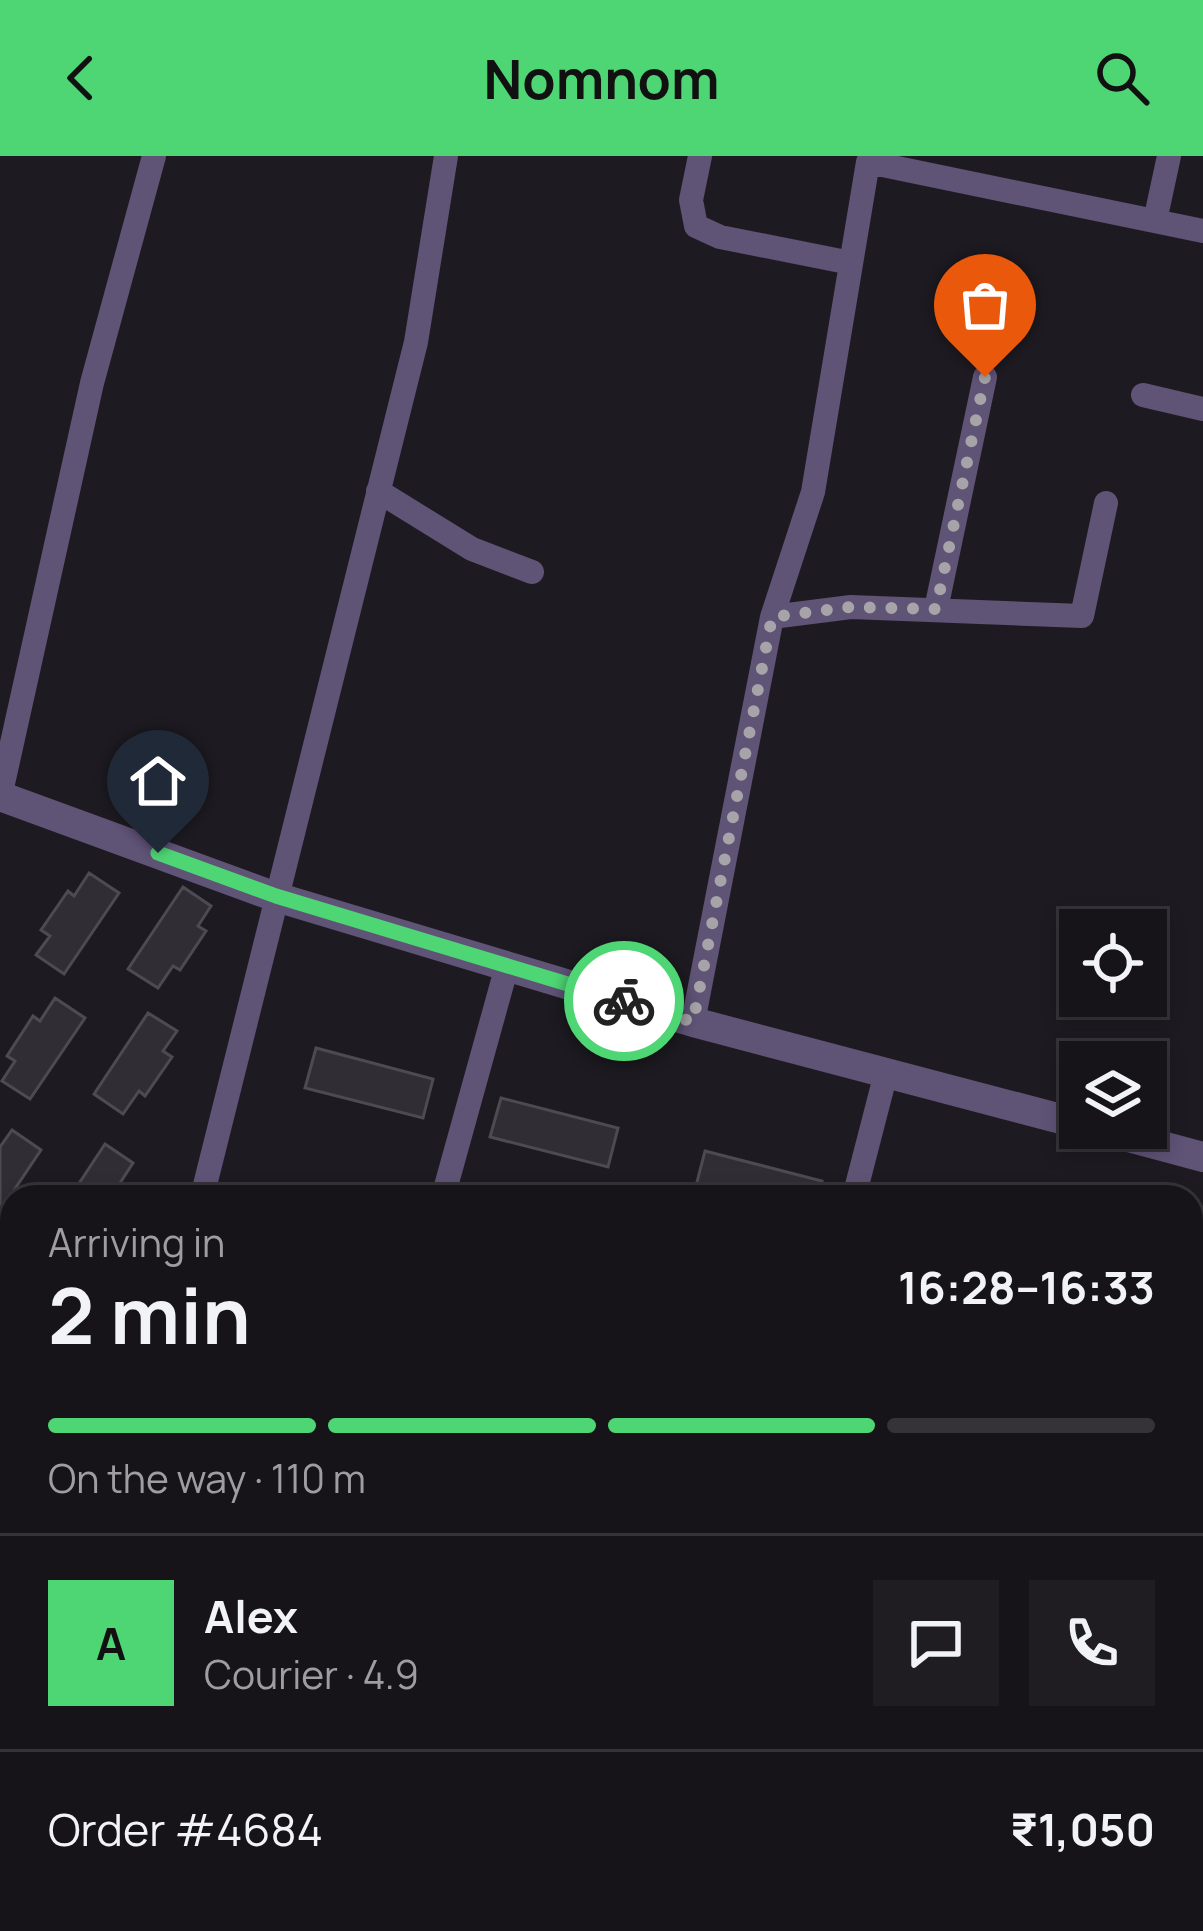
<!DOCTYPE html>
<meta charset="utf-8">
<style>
:root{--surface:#161419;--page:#1f1d22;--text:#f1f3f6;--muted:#9e9ea2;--line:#353338;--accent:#4ed675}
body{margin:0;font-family:Manrope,sans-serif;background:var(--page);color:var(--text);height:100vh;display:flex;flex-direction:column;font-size:45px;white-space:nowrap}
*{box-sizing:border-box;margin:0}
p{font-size:39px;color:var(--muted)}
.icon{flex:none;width:66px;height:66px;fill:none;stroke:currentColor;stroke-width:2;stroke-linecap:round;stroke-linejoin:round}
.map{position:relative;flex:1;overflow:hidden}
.sheet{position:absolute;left:0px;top:1029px;width:1203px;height:747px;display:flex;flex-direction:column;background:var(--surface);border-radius:36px 36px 0 0;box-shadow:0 6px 18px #0003,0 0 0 3px var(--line)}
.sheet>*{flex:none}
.fabs{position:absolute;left:1059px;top:753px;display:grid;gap:24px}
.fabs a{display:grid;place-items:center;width:108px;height:108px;border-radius:0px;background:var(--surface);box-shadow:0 6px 18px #0003,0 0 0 3px var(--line);font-size:60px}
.pin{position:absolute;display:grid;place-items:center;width:102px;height:102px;color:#fff;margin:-123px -51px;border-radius:50% 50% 50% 0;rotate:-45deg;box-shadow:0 0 12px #0007}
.pin .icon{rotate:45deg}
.courier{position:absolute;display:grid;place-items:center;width:120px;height:120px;margin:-60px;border:9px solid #4ed675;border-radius:50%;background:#fff;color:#222;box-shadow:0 3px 15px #0007}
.head em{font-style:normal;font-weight:700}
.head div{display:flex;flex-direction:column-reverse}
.head{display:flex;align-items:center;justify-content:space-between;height:204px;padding:0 48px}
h1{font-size:78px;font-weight:700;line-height:90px}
.bar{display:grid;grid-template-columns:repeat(4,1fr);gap:18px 12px;align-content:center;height:144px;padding:0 48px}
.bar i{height:15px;border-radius:9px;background:var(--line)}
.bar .active{background:var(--accent)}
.bar p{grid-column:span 4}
.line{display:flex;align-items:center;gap:30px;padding:0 48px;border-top:3px solid var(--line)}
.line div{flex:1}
.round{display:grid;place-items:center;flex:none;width:126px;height:126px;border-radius:0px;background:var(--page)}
header{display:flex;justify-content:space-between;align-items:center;height:156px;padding:0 48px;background:var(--accent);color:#111;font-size:54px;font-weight:700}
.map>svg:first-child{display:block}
</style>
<header><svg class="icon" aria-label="back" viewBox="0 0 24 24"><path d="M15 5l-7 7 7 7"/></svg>Nomnom<svg class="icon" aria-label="search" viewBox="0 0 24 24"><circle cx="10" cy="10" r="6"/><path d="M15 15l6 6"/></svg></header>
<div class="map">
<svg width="1203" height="1775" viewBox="0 0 1203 1775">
<rect width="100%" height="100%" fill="#1d1b21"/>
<!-- building -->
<path fill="#302e34" stroke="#4d4b52" stroke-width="3" d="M89,717L119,737L64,818L36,799L50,780L41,774L68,735L74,740Z
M183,731L211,750L198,770L206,775L180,814L173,810L158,832L128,813Z
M55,842L85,862L30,943L2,925L15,905L7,900L33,860L40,865Z
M148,857L177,875L163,895L172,901L145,940L139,935L123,958L94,938Z
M316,892L433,923L423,962L305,932Z
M501,942L618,972L608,1011L490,981Z
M12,974L41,994L0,1055V991Z
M105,988L133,1007L120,1027L128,1032L122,1041H70Z
M705,995L822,1025L818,1041H722L695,1034Z
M12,1356V1399L0,1391V1374Z
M12,1445V1522L6,1518L0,1527V1463Z
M148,1764H271L269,1775H146Z
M1134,1764H1175L1177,1775H1136Z"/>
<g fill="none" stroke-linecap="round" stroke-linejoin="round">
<!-- minor -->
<path stroke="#5f5376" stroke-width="24" d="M700,0L691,44L696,70L720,81L851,107
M1155,65L1169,0
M1143,239L1203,253
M378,335L472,393L532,416
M936,453L985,221
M772,461L851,451L1082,460L1106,347
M0,641L92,227L154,0
M693,866L772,461L813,336L868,6L1203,75
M202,1041L416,186L446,0
M443,1041L507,810
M854,1041L886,917
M0,1118L12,1121
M1191,1454L1203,1458
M1060,1764L1062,1775
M55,1775L57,1764
M520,1775L521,1764"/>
<!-- tertiary -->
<path stroke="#5f5376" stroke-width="30" d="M0,640L276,741L693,866L1080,968
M1095,972L1203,1001"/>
</g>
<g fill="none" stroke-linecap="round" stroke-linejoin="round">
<!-- done -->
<path stroke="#a6a4a9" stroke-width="12" stroke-dasharray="0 21.6" d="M624,845L693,866L772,461L851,451L936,453L985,221"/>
<!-- route -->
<path stroke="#4ed675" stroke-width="15" d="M158,697L276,740L624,845"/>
</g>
</svg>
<div class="fabs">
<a><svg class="icon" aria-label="locate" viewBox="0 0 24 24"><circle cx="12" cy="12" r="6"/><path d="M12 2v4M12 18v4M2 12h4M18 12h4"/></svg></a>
<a><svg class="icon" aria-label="layers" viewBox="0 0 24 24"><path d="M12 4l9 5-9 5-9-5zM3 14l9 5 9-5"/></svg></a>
</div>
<div class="pin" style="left:985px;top:221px;background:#ea580c"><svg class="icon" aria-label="bag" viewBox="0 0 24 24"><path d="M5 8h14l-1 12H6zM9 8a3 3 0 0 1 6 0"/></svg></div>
<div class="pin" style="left:158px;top:697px;background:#1f2937"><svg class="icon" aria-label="home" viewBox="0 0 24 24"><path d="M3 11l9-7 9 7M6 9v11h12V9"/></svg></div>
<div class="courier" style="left:624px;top:845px"><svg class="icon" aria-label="bike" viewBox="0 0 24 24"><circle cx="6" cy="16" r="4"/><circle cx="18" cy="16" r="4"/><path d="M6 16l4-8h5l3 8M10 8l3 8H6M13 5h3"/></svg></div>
<section class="sheet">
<div class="head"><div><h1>2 min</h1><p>Arriving in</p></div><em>16:28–16:33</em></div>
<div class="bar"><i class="active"></i><i class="active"></i><i class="active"></i><i></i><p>On the way · 110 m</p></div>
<div class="line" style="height:216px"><b class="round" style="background:var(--accent);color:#111">A</b><div><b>Alex</b><p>Courier · 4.9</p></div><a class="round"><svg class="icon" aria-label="chat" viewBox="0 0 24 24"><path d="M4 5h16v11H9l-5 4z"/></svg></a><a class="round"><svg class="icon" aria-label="phone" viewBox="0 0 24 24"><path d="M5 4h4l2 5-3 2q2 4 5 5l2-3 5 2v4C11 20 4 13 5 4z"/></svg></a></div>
<div class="line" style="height:156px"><div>Order #4684</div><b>₹1,050</b></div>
</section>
</div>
